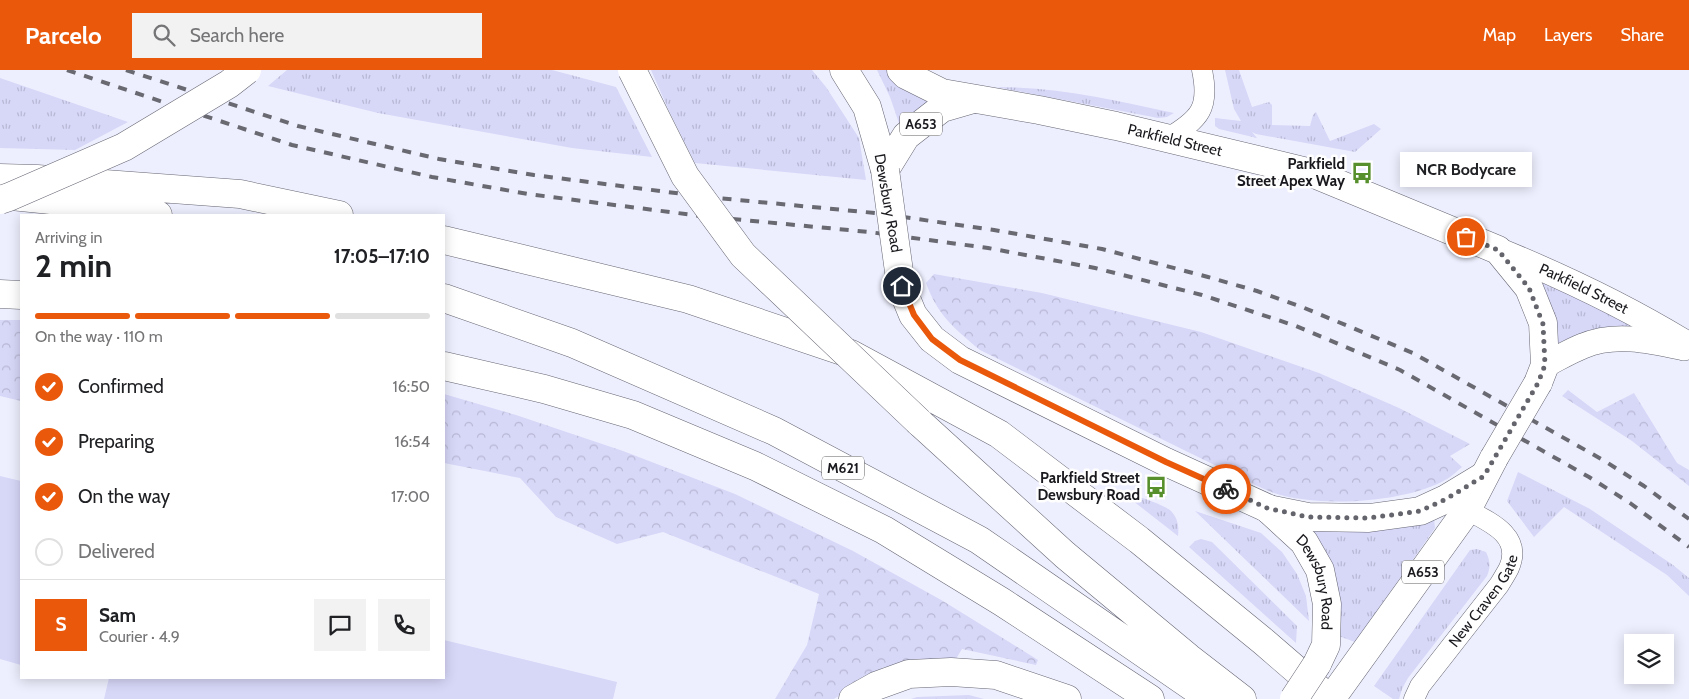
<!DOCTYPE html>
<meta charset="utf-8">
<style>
:root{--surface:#fff;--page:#f2f2f2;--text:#202124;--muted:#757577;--line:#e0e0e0;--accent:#ea580c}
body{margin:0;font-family:Cabin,sans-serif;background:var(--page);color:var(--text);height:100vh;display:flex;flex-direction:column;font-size:19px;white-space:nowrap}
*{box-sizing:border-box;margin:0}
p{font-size:16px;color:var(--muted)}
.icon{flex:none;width:28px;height:28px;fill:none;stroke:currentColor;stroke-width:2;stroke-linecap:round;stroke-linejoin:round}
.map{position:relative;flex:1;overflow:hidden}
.sheet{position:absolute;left:20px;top:144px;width:425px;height:465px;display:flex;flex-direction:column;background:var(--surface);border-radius:0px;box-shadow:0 2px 12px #0003}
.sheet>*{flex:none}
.controls{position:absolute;left:1624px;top:564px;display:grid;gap:10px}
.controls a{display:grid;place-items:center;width:50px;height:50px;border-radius:0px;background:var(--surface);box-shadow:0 2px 12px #0003;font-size:25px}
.pin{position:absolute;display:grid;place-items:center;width:42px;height:42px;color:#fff;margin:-21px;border:2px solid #fff;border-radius:50%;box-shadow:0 1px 5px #0007}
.courier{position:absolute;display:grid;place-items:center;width:50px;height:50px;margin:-25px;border:4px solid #ea580c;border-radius:50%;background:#fff;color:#222;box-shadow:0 1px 6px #0007}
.bubble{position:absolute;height:35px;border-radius:0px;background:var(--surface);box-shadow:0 2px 12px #0003;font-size:16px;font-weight:700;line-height:35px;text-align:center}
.headline em{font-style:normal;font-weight:700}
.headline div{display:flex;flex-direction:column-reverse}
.headline{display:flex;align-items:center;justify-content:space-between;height:85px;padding:0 15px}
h1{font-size:32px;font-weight:700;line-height:38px}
.bar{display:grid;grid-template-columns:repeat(4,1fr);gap:8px 5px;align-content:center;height:60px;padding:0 15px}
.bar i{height:6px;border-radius:4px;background:var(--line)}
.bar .selected{background:var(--accent)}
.bar p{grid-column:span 4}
.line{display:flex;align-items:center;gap:12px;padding:0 15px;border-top:1px solid var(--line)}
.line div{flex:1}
.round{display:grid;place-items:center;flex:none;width:52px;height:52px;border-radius:0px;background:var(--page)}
ol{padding:0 15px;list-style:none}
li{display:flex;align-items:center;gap:15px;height:55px}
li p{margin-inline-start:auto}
li .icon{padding:5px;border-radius:50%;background:var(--accent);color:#fff;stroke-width:4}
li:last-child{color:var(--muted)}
li i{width:28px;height:28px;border:2px solid var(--line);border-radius:50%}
header{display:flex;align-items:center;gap:30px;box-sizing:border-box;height:70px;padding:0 25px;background:var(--accent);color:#fff}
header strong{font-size:24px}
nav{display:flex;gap:28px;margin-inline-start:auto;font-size:18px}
.search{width:350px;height:45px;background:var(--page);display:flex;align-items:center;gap:12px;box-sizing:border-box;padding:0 18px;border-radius:0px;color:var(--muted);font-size:19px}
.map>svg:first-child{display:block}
</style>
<header>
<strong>Parcelo</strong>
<div class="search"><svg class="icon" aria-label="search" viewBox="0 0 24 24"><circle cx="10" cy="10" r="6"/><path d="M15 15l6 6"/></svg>Search here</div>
<nav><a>Map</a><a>Layers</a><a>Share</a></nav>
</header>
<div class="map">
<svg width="1689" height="629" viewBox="0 0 1689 629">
<defs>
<pattern id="grass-tufts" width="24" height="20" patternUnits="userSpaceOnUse" patternTransform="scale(1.25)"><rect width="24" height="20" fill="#d7d7f8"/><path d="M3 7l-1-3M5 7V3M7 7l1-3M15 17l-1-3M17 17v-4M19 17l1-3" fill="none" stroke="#b8b8d4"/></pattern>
<pattern id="forest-crowns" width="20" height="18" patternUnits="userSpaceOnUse" patternTransform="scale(1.25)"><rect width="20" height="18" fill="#d7d7f8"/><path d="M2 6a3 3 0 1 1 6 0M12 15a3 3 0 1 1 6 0" fill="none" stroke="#b8b8d4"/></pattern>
</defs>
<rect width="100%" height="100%" fill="#eeeffe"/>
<!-- grass -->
<path fill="url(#grass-tufts)" d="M287,0H552L616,17L652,87L572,78L378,43L268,16Z
M651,0H812L826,17L859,68L866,110L695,93L669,41Z
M877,0H893L933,29L901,59L890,27Z
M1225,0H1239L1252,37L1269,32L1272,35V55L1310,56L1313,45L1316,42L1330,71L1374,54L1381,59L1355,82L1256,64L1252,62L1257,68L1219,59L1215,56V48L1241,51L1234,39Z
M0,8L128,52L75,80L0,78Z
M996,17C1058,17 1114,30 1174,43L1167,47L1158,48Z
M1531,202L1659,259L1572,267L1558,273Z
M1518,402L1590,439L1673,495L1689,508V526L1667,505L1564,437L1534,467L1507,431Z
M1119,420C1130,424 1164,434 1171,441C1178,448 1179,457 1178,466Z
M1195,441L1261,463L1282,482L1297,504L1306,526L1309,551Z
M1434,449L1435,458L1355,572L1333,564L1312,464L1314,459Z
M1201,469L1212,472L1297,556L1296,573L1189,477L1195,471Z
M1477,479L1486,482C1490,491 1491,496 1487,506L1408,608L1402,619L1399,629H1393L1374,616L1470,480Z
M969,625L984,629H911L917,627Z"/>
<!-- forest -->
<path fill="url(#forest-crowns)" d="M934,204L1042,223L1201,262L1319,303L1399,338L1470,374L1450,386L1462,397C1457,401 1452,406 1447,409C1407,433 1318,438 1274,423C1262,419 1250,412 1239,407L980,280C955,259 938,246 926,213Z
M0,250H21V331L0,326Z
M1568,320L1597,342L1634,323L1677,393L1689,400V416L1632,371L1562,326Z
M444,324L516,345L623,381L735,424L853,481L943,531L1038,590L1036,595L962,579L954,592L884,597L834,629H775L807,575L819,524L663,462L617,474L556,447L520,408L444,393Z"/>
<!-- garden -->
<path fill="#d7d7f8" d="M0,406L21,411V595L0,589Z
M444,570L617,612L613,629H104L109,608H444Z"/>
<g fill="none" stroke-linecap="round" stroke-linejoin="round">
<!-- minor casing -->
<g stroke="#656673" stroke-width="21">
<g id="minor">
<path d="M1168,68C1200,49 1210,38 1202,0"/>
<path id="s1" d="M1414,629L1420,616L1499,515C1502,510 1506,504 1509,498C1523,466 1490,452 1467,440"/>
</g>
</g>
<!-- tertiary casing -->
<g stroke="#656673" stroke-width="26">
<g id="tertiary">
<path id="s2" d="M1498,180C1564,207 1629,238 1689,275"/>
<path d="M1545,295C1557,289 1570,281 1583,276C1615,262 1652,271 1684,278"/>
</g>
</g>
<!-- primary casing -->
<g stroke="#656673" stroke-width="29">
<g id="primary">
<path d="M844,0L867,37L885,100"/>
<path id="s3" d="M901,0L906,5L942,23L1039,40L1116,56L1312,103L1498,180L1529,218L1543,253L1545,295L1538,313"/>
<path d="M885,100L906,66L942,38L973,29"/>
<path id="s4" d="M901,216L913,245L932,269L960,290L1166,392L1267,438L1304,472L1320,500L1327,534L1326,575L1317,594"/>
<path d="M1268,439L1308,447L1369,448L1420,441L1446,429L1484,406"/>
<path d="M1331,629L1467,440L1494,388"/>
</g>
</g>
<!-- motorway casing -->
<g stroke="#656673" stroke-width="29">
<path id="motorway" d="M0,108L37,109L240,124L339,145
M1,125L130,138L158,145
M444,170L688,229L851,284L999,364L1139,470L1264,572L1330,629
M0,224L21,225
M444,228L572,273L774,361L979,470L1210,629
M444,296L544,319L633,345L755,396L884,460L1002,532L1150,629
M919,352L1065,485L1189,588L1242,629
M853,629L876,616L909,604L951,602L996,605L1067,629"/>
</g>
<!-- minor -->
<use href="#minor" stroke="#fff" stroke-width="20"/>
<!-- tertiary -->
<use href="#tertiary" stroke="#fff" stroke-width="25"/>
<!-- primary -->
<use href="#primary" stroke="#fff" stroke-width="28"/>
<!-- motorway -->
<use href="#motorway" stroke="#fff" stroke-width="28"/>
<!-- rail -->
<path stroke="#696972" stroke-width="4" stroke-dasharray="9 9" stroke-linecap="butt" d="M67,0L292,75L432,107L528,124L701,146L869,162L988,178L1095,198L1202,225L1296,256L1400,300L1589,407L1630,433L1689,477
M126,0L298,56L439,89L534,105L707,127L875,143L994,160L1102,179L1208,207L1257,221L1302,237L1413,283L1603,390L1644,416L1689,449"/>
<!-- primary-bridge casing -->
<g stroke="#656673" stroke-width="29" stroke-linecap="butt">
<path id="primary-bridge" d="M885,100L901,216
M1494,388L1538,313
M1294,629L1317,594"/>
</g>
<!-- motorway-bridge casing -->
<g stroke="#656673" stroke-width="29" stroke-linecap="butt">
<path id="motorway-bridge" d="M632,0L685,106L743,185L919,352
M0,130L9,127L124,77L229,14L247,0"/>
</g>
<!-- primary-bridge -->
<use href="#primary-bridge" stroke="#fff" stroke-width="28"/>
<!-- motorway-bridge -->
<use href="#motorway-bridge" stroke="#fff" stroke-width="28"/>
</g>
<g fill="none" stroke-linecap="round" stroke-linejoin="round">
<!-- done -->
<path stroke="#64646c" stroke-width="5" stroke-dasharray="0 9" d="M1226,419L1267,438L1308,447L1369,448L1420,441L1446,429L1484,406L1538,313L1545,295L1543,254L1529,218L1498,180L1466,167"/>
<!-- route -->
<path stroke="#ea580c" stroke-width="6" d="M902,216L914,245L932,269L960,290L1166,392L1226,419"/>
</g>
<!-- icons -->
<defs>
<g id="bus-bare" transform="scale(1.725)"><path d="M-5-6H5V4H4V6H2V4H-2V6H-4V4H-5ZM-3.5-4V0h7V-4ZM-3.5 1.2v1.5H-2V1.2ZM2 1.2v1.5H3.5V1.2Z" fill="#568f2c" stroke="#fefefe" stroke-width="2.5" paint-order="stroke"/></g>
</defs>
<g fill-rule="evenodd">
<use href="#bus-bare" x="1362" y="103"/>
<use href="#bus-bare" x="1156" y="417"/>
</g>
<g text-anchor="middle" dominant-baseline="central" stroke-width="5" stroke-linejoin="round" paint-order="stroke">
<!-- shield labels -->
<g fill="#fefefe" stroke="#5e5e61" stroke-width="1">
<rect x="900" y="42.5" width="42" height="23" rx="4"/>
<rect x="822" y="386.5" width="42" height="23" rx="4"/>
<rect x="1402" y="490.5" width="42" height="23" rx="4"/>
</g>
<g font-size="14" font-weight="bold" fill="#19191e">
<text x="921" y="54">A653</text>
<text x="843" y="398">M621</text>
<text x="1423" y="502">A653</text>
</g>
<!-- street labels -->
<g font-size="15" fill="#19191e" stroke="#fefefe">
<text stroke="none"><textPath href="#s3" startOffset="285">Parkfield Street</textPath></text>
<text transform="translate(888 133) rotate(80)">Dewsbury Road</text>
<text stroke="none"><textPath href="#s2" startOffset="94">Parkfield Street</textPath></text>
<text stroke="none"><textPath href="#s4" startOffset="531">Dewsbury Road</textPath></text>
<text stroke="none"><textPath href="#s1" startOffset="121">New Craven Gate</textPath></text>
</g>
<!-- poi labels -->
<g font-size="15" font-weight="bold" fill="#19191e" stroke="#fefefe" text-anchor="end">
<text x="1345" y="94">Parkfield<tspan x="1345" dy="17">Street Apex Way</tspan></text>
<text x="1140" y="408">Parkfield Street<tspan x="1140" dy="17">Dewsbury Road</tspan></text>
</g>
</g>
</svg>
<div class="controls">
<a><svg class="icon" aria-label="layers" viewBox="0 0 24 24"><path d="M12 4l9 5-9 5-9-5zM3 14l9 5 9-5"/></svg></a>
</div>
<div class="pin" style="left:1466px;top:167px;background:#ea580c"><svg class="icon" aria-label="bag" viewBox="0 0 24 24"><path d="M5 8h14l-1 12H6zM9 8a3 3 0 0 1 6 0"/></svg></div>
<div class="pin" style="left:902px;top:216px;background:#1f2937"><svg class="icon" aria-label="home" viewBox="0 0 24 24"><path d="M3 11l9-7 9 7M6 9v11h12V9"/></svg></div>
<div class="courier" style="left:1226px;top:419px"><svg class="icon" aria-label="bike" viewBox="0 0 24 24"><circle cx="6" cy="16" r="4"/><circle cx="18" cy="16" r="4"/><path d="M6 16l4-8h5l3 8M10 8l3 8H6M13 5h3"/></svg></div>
<div class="bubble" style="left:1400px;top:82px;width:132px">NCR Bodycare</div>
<section class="sheet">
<div class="headline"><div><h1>2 min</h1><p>Arriving in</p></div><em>17:05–17:10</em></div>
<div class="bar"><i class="selected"></i><i class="selected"></i><i class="selected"></i><i></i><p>On the way · 110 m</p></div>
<ol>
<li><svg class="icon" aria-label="check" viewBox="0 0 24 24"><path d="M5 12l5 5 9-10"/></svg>Confirmed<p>16:50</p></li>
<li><svg class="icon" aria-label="check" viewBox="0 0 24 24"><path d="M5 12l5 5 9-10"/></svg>Preparing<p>16:54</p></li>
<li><svg class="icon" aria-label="check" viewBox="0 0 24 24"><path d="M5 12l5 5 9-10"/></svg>On the way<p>17:00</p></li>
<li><i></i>Delivered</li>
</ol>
<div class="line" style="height:90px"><b class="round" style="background:var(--accent);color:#fff">S</b><div><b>Sam</b><p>Courier · 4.9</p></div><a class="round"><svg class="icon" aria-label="chat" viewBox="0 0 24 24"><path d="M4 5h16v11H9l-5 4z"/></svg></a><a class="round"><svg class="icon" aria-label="phone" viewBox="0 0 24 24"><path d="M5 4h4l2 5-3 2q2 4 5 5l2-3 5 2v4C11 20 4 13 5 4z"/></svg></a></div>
</section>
</div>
